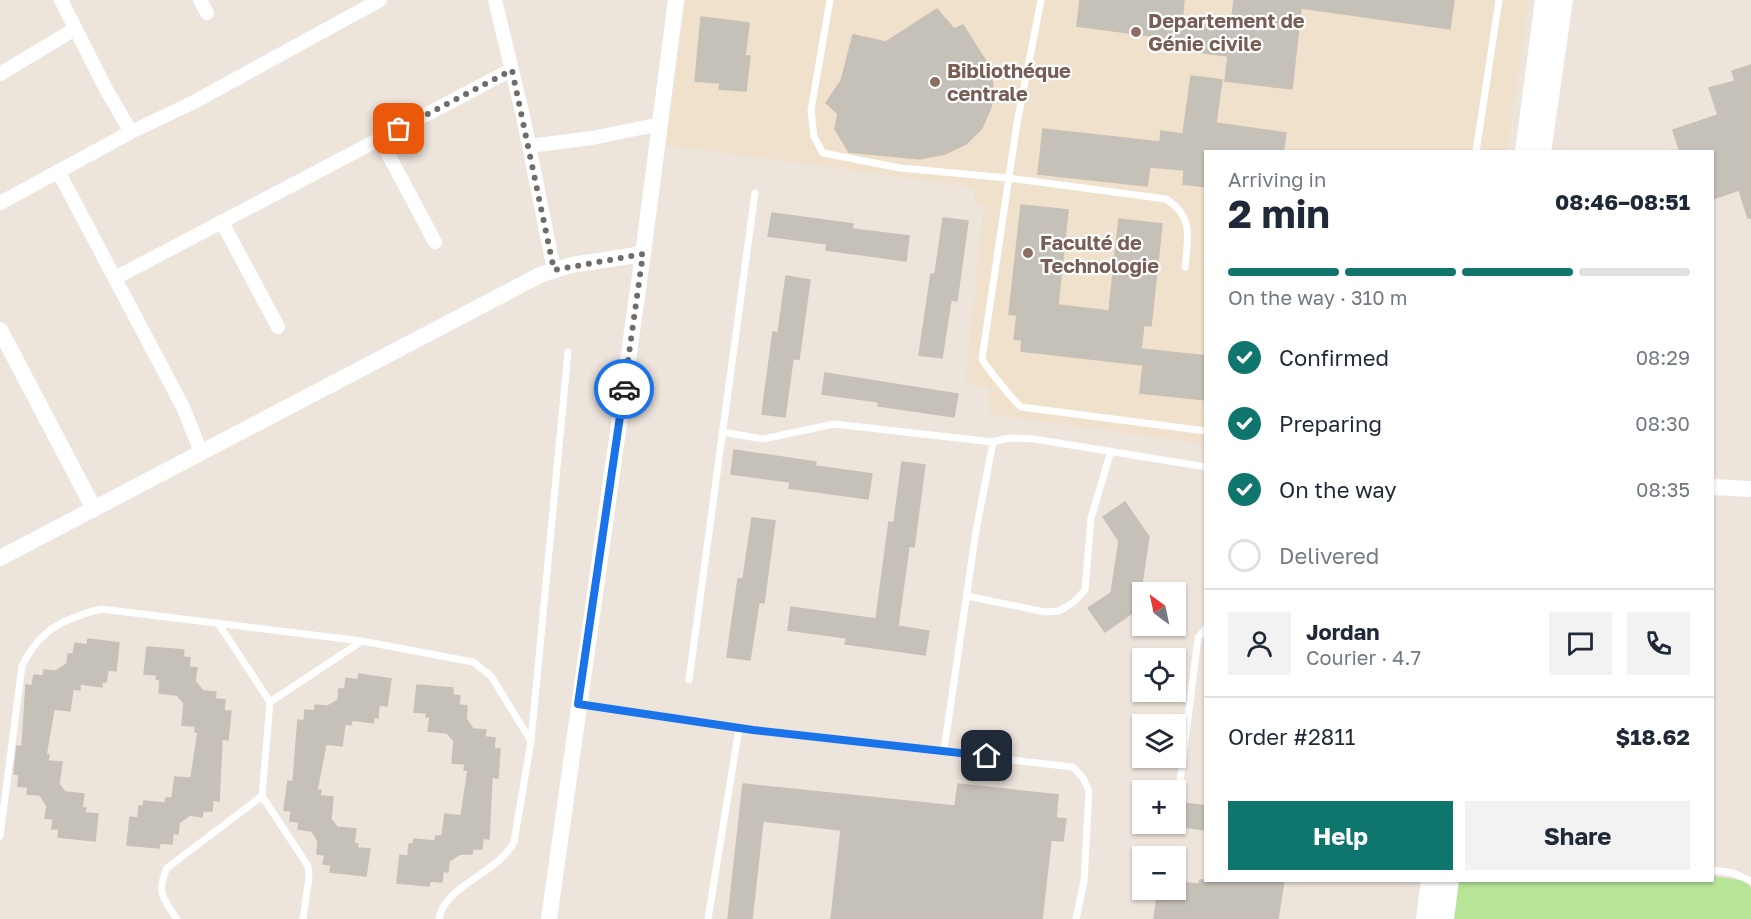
<!DOCTYPE html>
<meta charset="utf-8">
<style>
:root{--surface:#fff;--page:#f2f2f3;--text:#1f2937;--muted:#747a83;--line:#e0e1e3;--accent:#0f766e}
body{margin:0;font-family:"Golos Text",sans-serif;background:var(--page);color:var(--text);height:100vh;display:flex;flex-direction:column;font-size:22px;white-space:nowrap}
*{box-sizing:border-box;margin:0}
p{font-size:20px;color:var(--muted)}
.icon{flex:none;width:33px;height:33px;fill:none;stroke:currentColor;stroke-width:2;stroke-linecap:round;stroke-linejoin:round}
.map{position:relative;flex:1;overflow:hidden}
.drawer{position:absolute;left:1204px;top:150px;width:510px;height:732px;display:flex;flex-direction:column;background:var(--surface);border-radius:0px;box-shadow:0 2px 4px #0004}
.drawer>*{flex:none}
.needle{width:39px;rotate:327deg}
.buttons{position:absolute;left:1132px;top:582px;display:grid;gap:12px}
.buttons a{display:grid;place-items:center;width:54px;height:54px;border-radius:0px;background:var(--surface);box-shadow:0 2px 4px #0004;font-size:30px}
.pin{position:absolute;display:grid;place-items:center;width:51px;height:51px;color:#fff;margin:-26px;border-radius:12px;box-shadow:0 3px 9px #0006}
.courier{position:absolute;display:grid;place-items:center;width:60px;height:60px;margin:-30px;border:4px solid #1a73e8;border-radius:50%;background:#fff;color:#222;box-shadow:0 2px 8px #0007}
.head em{font-style:normal;font-weight:700}
.head div{display:flex;flex-direction:column-reverse}
.head{display:flex;align-items:center;justify-content:space-between;height:102px;padding:0 24px}
h1{font-size:39px;font-weight:700;line-height:45px}
.bar{display:grid;grid-template-columns:repeat(4,1fr);gap:9px 6px;align-content:center;height:72px;padding:0 24px}
.bar i{height:8px;border-radius:4px;background:var(--line)}
.bar .selected{background:var(--accent)}
.bar p{grid-column:span 4}
.line{display:flex;align-items:center;gap:15px;padding:0 24px;border-top:2px solid var(--line)}
.line div{flex:1}
.round{display:grid;place-items:center;flex:none;width:63px;height:63px;border-radius:0px;background:var(--page)}
ol{padding:0 24px;list-style:none}
li{display:flex;align-items:center;gap:18px;height:66px}
li p{margin-inline-start:auto}
li .icon{padding:6px;border-radius:50%;background:var(--accent);color:#fff;stroke-width:4}
li:last-child{color:var(--muted)}
li i{width:33px;height:33px;border:3px solid var(--line);border-radius:50%}
.action{display:flex;gap:12px;margin-top:auto;padding:12px 24px}
.action a{flex:1;height:69px;border-radius:0px;background:var(--accent);color:#fff;font-size:24px;font-weight:700;line-height:69px;text-align:center}
.action a+a{background:var(--page);color:var(--text)}
.map>svg:first-child{display:block}
</style>
<div class="map">
<svg width="1751" height="919" viewBox="0 0 1751 919">
<rect width="100%" height="100%" fill="#ede4dc"/>
<!-- education -->
<path fill="#efe1cb" d="M686,0H1529L1507,151L1206,152V444L989,414L990,387L965,383L984,208L974,204L975,189L940,182L666,145Z"/>
<!-- green -->
<path fill="#b8e498" d="M1713,876L1746,881L1751,888V919H1452L1458,881L1713,880Z"/>
<!-- building -->
<path fill="#c5c0b8" stroke="#c8c0b6" stroke-width="1.5" d="M1080,0H1184L1182,21L1231,28L1234,0H1454L1450,29L1301,8L1292,89L1225,81L1228,56L1181,50L1182,40L1077,26Z
M937,9L954,29L963,25L987,63L993,85L991,107L982,128L966,144L945,154L920,159L849,152L835,129L838,114L826,103L841,81L853,35L886,42Z
M701,17L749,23L745,56H750L746,91L719,89L720,83L695,81Z
M1751,65V218H1748L1739,190L1713,199V152H1680L1673,130L1718,115L1709,88L1735,81L1732,71Z
M1191,76L1222,80L1216,123L1286,133L1283,152H1206V187L1183,184L1184,170L1150,167L1147,186L1038,174L1043,129L1160,142L1161,131L1183,134Z
M1021,205L1068,210L1058,305L1109,311L1119,219L1162,224L1151,326L1144,325L1141,349L1206,356V400L1140,393L1143,365L1021,351L1022,340L1014,339L1017,315L1009,314Z
M772,213L853,224L852,229L909,236L906,261L826,250L827,244L768,236Z
M943,218L968,221L957,301L951,300L942,358L919,355L931,274H935Z
M786,276L810,280L799,359H793L785,417L762,414L773,332L778,333Z
M825,373L958,394L954,417L878,406L879,402L822,394Z
M734,450L816,462L815,466L872,474L868,499L789,488L790,482L731,474Z
M902,462L925,465L914,547L909,546L898,626L929,631L925,655L845,644L847,638L788,630L791,607L876,619L889,522L894,523Z
M1125,502L1149,537L1138,609L1105,632L1088,608L1111,593L1119,541L1103,517Z
M752,518L775,521L764,603L759,602L750,660L727,657L738,579H743Z
M88,639L119,643L116,671L108,670L106,682H102V687L80,684V690L73,689L70,711L54,709L46,755H49L48,761L62,762L59,784L65,792L84,794L82,808H86L85,813L98,814L95,841L58,837L59,829H52L53,819L45,818L47,806L40,795L27,794L28,787L18,786L19,775L14,774L17,746L22,747L26,685L32,686L34,675L43,676L44,670L56,671L67,664L68,654H73L75,643L87,645Z
M147,647L184,650L183,657L190,658L189,667L197,668L195,681L203,691L216,692L215,699L225,700L224,711H231L228,740L222,739L219,801L213,800L212,811H203L202,817L190,815L179,823L178,834L173,833L172,844L160,843L159,848L127,845L130,817L138,818L139,806H143L144,801L165,803L166,798H172L175,777L191,778L198,732H195V726L182,725L184,703L177,695L159,693L160,680L156,679L157,675L144,674Z
M359,674L391,679L387,706L379,705L378,718L374,717L373,723L352,720L351,725L345,724L342,746L326,744L317,790H321L320,796L333,797L331,819L337,827L356,829L354,843L358,844L357,848L370,849L366,876L330,872L331,865L323,864L325,855L317,854L318,841L312,831L298,829L299,822L290,821L291,811L284,810L288,781L293,782L298,720L304,721L305,710L315,711V705L328,706L338,700L339,689H345L346,678L358,680Z
M417,685L453,688V695L460,696L459,705L467,706L466,719L473,729L486,730L485,737L495,738L494,749H500L498,778L492,777L489,839L483,838L482,849H473L472,854H460L449,861L448,872L443,871L442,882L430,881L429,886L397,883L400,855L408,856L409,844H413L414,839L435,841L436,836H442L445,814L461,816L468,770H464L465,764L452,763L454,741L447,733L428,731L430,717H426L427,713L414,712Z
M743,784L955,806L958,784L1058,795L1056,818L1066,819L1063,841L1051,840L1042,919H831L841,830L763,821L752,919H728Z
M1176,802L1206,806V830L1176,826Z
M1200,880H1284L1278,919H1154L1158,890H1176V882L1199,884Z"/>
<g fill="none" stroke-linecap="round" stroke-linejoin="round">
<!-- service -->
<path stroke="#fff" stroke-width="7" d="M830,0L811,110L814,137L823,153L900,168L1008,178L1166,199C1194,217 1188,237 1185,267
M1041,0L1017,123L982,359C986,367 1014,401 1021,407L1206,431
M1476,152L1499,0
M722,432L763,439L834,424L993,442
M967,596L1045,612L1059,611L1074,602L1085,590L1091,518L1111,451
M218,623L270,702
M689,680L755,193
M580,704L753,730L1073,767L1083,778L1089,791L1084,881L1076,919
M944,750L976,531L993,442L1009,438L1034,439L1206,467
M1180,782L1198,638L1206,628
M262,796L308,866L309,878L303,919
M0,836L22,666C40,629 63,619 101,609L362,641L473,662L491,676L531,741
M1713,870L1733,873L1751,881
M177,919C163,899 156,892 167,868L262,796L270,702L362,641
M439,919C443,886 499,873 514,842L531,741L568,352
M708,919L739,728"/>
<!-- minor -->
<path stroke="#fff" stroke-width="14" d="M61,0L107,91L131,132
M200,0L207,13
M495,0L523,116L554,270
M0,74L75,29
M380,139L435,242
M529,146L592,138L661,124
M58,171L183,407L201,452
M0,203L131,132L194,102L380,0
M222,222L278,327
M115,278L511,70"/>
<!-- tertiary -->
<path stroke="#fff" stroke-width="16" d="M0,330L94,509
M1713,487L1751,489
M0,558L540,275L571,265L643,254
M549,919L643,254L676,0"/>
<!-- secondary -->
<path stroke="#fff" stroke-width="20" d="M1525,152L1545,0
M1541,152L1563,0
M1426,919L1431,880
M1444,919L1449,880"/>
</g>
<g fill="none" stroke-linecap="round" stroke-linejoin="round">
<!-- done -->
<path stroke="#6f6c69" stroke-width="6" stroke-dasharray="0 10.8" d="M399,129L512,70L554,270L643,254L624,389"/>
<!-- route -->
<path stroke="#1a73e8" stroke-width="8" d="M624,389L578,704L753,730L987,756"/>
</g>
<!-- markers -->
<g fill="#8d6e63" stroke="#fff" stroke-width="2">
<circle cx="1136" cy="32" r="6"/>
<circle cx="935" cy="82" r="6"/>
<circle cx="1028" cy="253" r="6"/>
</g>
<g text-anchor="middle" dominant-baseline="central" stroke-width="4.5" stroke-linejoin="round" paint-order="stroke">
<!-- education labels -->
<g font-size="20" font-weight="bold" fill="#785e54" stroke="#fff" text-anchor="start">
<text x="1148" y="20">Departement de<tspan x="1148" dy="23">Génie civile</tspan></text>
<text x="947" y="70">Bibliothéque<tspan x="947" dy="23">centrale</tspan></text>
<text x="1040" y="242">Faculté de<tspan x="1040" dy="23">Technologie</tspan></text>
</g>
</g>
</svg>
<div class="buttons">
<a><svg class="needle" viewBox="-14 -14 28 28"><path d="M0-13l5 13h-10z" fill="#e53935"/><path d="M0 13l5-13h-10z" fill="#747a83"/></svg></a>
<a><svg class="icon" aria-label="locate" viewBox="0 0 24 24"><circle cx="12" cy="12" r="6"/><path d="M12 2v4M12 18v4M2 12h4M18 12h4"/></svg></a>
<a><svg class="icon" aria-label="layers" viewBox="0 0 24 24"><path d="M12 4l9 5-9 5-9-5zM3 14l9 5 9-5"/></svg></a>
<a>+</a>
<a>−</a>
</div>
<div class="pin" style="left:399px;top:129px;background:#ea580c"><svg class="icon" aria-label="bag" viewBox="0 0 24 24"><path d="M5 8h14l-1 12H6zM9 8a3 3 0 0 1 6 0"/></svg></div>
<div class="pin" style="left:987px;top:756px;background:#1f2937"><svg class="icon" aria-label="home" viewBox="0 0 24 24"><path d="M3 11l9-7 9 7M6 9v11h12V9"/></svg></div>
<div class="courier" style="left:624px;top:389px"><svg class="icon" aria-label="car" viewBox="0 0 24 24"><path d="M5 17H2v-5l4-1 3-4h7l3 4 3 1v5h-3M9 17h6M6 11h13"/><circle cx="7" cy="17" r="2"/><circle cx="17" cy="17" r="2"/></svg></div>
<section class="drawer">
<div class="head"><div><h1>2 min</h1><p>Arriving in</p></div><em>08:46–08:51</em></div>
<div class="bar"><i class="selected"></i><i class="selected"></i><i class="selected"></i><i></i><p>On the way · 310 m</p></div>
<ol>
<li><svg class="icon" aria-label="check" viewBox="0 0 24 24"><path d="M5 12l5 5 9-10"/></svg>Confirmed<p>08:29</p></li>
<li><svg class="icon" aria-label="check" viewBox="0 0 24 24"><path d="M5 12l5 5 9-10"/></svg>Preparing<p>08:30</p></li>
<li><svg class="icon" aria-label="check" viewBox="0 0 24 24"><path d="M5 12l5 5 9-10"/></svg>On the way<p>08:35</p></li>
<li><i></i>Delivered</li>
</ol>
<div class="line" style="height:108px"><a class="round"><svg class="icon" aria-label="person" viewBox="0 0 24 24"><circle cx="12" cy="8" r="4"/><path d="M4 21q1-7 8-7t8 7"/></svg></a><div><b>Jordan</b><p>Courier · 4.7</p></div><a class="round"><svg class="icon" aria-label="chat" viewBox="0 0 24 24"><path d="M4 5h16v11H9l-5 4z"/></svg></a><a class="round"><svg class="icon" aria-label="phone" viewBox="0 0 24 24"><path d="M5 4h4l2 5-3 2q2 4 5 5l2-3 5 2v4C11 20 4 13 5 4z"/></svg></a></div>
<div class="line" style="height:78px"><div>Order #2811</div><b>$18.62</b></div>
<div class="action"><a>Help</a><a>Share</a></div>
</section>
</div>
